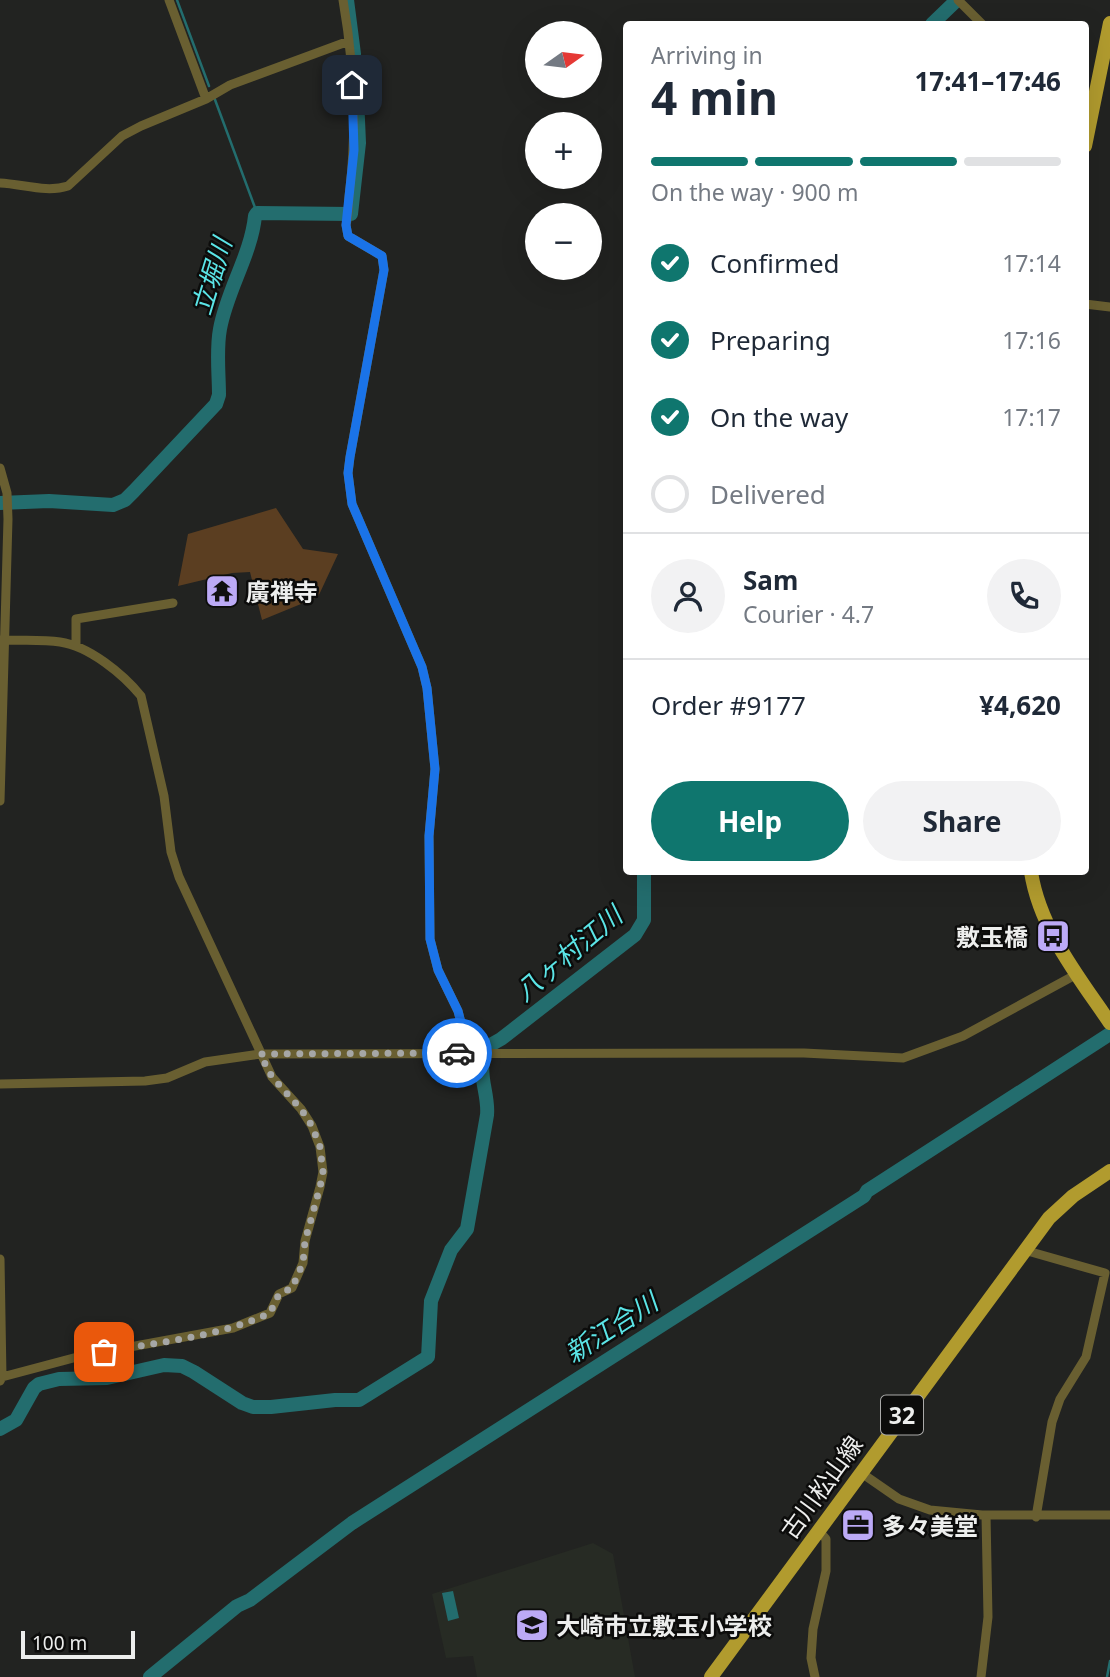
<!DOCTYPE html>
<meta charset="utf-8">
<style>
:root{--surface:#fff;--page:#f2f2f3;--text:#1f2937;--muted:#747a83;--line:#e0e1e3;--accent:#0f766e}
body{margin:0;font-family:"Noto Sans","Noto Sans JP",sans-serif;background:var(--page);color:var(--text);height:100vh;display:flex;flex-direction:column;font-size:26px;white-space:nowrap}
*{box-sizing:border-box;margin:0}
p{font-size:23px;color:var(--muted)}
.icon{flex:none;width:38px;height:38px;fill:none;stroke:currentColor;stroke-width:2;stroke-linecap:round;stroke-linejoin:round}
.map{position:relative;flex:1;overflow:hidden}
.panel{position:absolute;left:623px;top:21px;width:466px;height:854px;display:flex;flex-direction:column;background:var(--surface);border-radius:7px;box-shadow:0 7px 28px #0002}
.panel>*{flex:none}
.needle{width:46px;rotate:76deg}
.controls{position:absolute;left:525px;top:21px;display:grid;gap:14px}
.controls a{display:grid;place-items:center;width:77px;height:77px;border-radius:50%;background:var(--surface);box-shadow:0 7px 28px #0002;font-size:35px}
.scale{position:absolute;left:21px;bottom:18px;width:114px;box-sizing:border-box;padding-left:7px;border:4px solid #edeeed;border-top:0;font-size:19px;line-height:24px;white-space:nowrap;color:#edeeed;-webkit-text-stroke:5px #0c0c0b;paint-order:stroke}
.pin{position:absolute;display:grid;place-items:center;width:60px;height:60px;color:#fff;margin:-30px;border-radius:14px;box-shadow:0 4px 10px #0006}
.courier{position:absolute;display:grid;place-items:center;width:70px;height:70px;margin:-35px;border:5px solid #1a73e8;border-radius:50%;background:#fff;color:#222;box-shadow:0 2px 9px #0007}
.headline em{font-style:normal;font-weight:700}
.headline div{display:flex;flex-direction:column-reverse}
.headline{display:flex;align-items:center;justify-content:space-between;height:119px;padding:0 28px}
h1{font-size:46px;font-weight:700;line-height:52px}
.bar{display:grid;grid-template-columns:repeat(4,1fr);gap:10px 7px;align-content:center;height:84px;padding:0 28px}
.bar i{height:9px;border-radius:5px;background:var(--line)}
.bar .current{background:var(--accent)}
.bar p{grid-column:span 4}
.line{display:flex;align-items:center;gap:18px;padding:0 28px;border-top:2px solid var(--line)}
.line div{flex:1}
.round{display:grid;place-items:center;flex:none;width:74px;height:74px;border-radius:37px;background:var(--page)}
ol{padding:0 28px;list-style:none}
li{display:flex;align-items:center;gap:21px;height:77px}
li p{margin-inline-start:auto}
li .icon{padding:7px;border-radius:50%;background:var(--accent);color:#fff;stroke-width:4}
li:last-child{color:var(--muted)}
li i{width:38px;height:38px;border:4px solid var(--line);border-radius:50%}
.button{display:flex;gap:14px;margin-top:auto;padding:14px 28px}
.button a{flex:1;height:80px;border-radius:42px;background:var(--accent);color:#fff;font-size:28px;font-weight:700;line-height:80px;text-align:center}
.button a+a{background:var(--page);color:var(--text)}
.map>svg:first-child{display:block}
</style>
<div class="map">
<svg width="1110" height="1677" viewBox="0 0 1110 1677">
<rect width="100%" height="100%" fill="#222321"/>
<!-- built -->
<path fill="#272b24" d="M593,1543L613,1554L635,1677H477L473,1656L446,1658L432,1594Z"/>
<!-- green -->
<path fill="#5b3e21" d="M276,508L303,549L338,554L318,597L262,620L250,572L232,573L178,586L188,534Z"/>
<!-- water -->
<path fill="#236d6e" d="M453,1591L459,1618L448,1621L442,1593Z"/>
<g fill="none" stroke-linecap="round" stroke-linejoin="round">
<!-- stream -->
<path stroke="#236d6e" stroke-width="2.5" d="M177,0L209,86
M214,97L257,213
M1107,1677L1110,1661"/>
<!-- river -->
<path stroke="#236d6e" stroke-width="14" d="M347,0L354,54
M932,24L957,0
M0,503L49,501L113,505L125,500L134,491L216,404L219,395C219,374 216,350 220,329C227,290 251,255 255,216L257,213L351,214L359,143L356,74
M484,1052L485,1048L501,1039L635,935L644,920V872
M0,1429L16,1420L34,1388L39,1384L59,1379L107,1378L164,1365L182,1366L194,1372L242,1403L253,1407H271L335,1400H359L428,1357L431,1301L451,1250L467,1229L487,1115C489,1096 479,1078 483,1059
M150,1677L237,1606L250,1600L352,1523L864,1196L867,1191L1110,1034"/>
<!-- minor -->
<path stroke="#695f31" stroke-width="9" d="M169,0L206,99
M343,0C354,63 357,125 350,188C348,200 349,214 346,225L348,236L382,256L384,270L350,457L348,473L352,504L422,667L427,688L435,769L429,836L430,939L438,970L458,1011L469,1053
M958,0L982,24
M0,183C23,184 46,193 68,186L122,136L141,126L206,99L230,85L349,41
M1085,304L1110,307
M0,468L7,493L8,519L0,801
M0,640C20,641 41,639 60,642C89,646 123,674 141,696L164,796L171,852L179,877L272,1077L301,1109L312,1126L320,1147L323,1172L320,1187L305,1241L303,1263L292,1288L279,1294L270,1313L233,1328L81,1356L2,1377
M76,646V619L173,603
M0,1084L145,1081L167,1078L205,1062L260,1054L804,1053L903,1058L963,1036L1077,974
M1024,1250L1105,1273L1086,1357L1060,1399L1052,1422L1036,1517
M0,1259L2,1377L0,1381
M860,1472L899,1499L930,1510L982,1515H1110
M815,1677L811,1658L813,1629L826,1571V1539L818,1530
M981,1677L988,1617L986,1515"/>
<!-- primary -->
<path stroke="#b19b2e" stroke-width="14" d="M1085,146L1110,23
M1031,872C1040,929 1078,976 1110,1023
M711,1677L1049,1218L1073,1196L1110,1171"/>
</g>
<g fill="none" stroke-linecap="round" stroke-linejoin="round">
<!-- done -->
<path stroke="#a6a7a6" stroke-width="7" stroke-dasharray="0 12.6" d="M104,1352C159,1342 219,1337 270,1313L279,1294L292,1288L303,1263L305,1241L320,1187L323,1172L320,1147L312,1126L301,1109L272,1077L260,1054L457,1053"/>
<!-- route -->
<path stroke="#1a73e8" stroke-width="9" d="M352,85L354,150L346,225L348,236L382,256L384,270L350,457L348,473L352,504L422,667L427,688L435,769L429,836L430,939L438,970L458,1011L469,1053H457"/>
</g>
<!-- icons -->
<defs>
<g id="temple-square" transform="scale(1.75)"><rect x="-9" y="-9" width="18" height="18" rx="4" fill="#bcaaf6" stroke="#0c0c0b"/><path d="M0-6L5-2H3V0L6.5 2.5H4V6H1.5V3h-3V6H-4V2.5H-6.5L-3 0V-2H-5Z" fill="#111"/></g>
<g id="bus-square" transform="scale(1.75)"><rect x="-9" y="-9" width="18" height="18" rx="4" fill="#bcaaf6" stroke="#0c0c0b"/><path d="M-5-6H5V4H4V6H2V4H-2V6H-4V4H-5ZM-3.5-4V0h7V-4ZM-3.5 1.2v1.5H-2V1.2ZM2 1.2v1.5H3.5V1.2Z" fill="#111"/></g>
<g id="office-square" transform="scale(1.75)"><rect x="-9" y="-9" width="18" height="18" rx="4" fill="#bcaaf6" stroke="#0c0c0b"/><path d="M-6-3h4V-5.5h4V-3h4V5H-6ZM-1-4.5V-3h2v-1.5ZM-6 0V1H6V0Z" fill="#111"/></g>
<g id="school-square" transform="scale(1.75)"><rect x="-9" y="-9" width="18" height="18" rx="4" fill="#bcaaf6" stroke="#0c0c0b"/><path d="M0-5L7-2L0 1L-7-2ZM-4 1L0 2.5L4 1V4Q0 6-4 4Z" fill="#111"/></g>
</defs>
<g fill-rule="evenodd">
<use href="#temple-square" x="222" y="591"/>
<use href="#bus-square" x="1053" y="936"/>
<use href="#office-square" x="858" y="1525"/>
<use href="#school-square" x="532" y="1625"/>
</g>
<g text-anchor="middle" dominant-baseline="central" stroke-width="5" stroke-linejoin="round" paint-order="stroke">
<!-- shield labels -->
<rect fill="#0c0c0b" stroke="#aaaaa9" stroke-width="2" x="881" y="1395.5" width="42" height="39" rx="5"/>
<g font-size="23" font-weight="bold" fill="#edeeed">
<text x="902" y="1415">32</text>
</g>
<!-- poi labels -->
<g font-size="24" font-weight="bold" fill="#edeeed" stroke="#0c0c0b" text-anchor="start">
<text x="246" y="591">廣禅寺</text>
<text x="1028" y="936" text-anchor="end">敷玉橋</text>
<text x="882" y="1525">多々美堂</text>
<text x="556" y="1625">大崎市立敷玉小学校</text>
</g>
<!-- street labels -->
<g font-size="24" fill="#edeeed" stroke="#0c0c0b">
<text transform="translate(821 1487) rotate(-54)">古川松山線</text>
</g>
<!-- water labels -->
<g font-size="26" font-style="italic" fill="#5be5e7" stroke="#0c0c0b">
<text transform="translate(211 276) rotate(-73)">立堀川</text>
<text transform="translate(568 953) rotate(-40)">八ヶ村江川</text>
<text transform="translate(611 1327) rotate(-33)">新江合川</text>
</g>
</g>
</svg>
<div class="controls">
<a><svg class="needle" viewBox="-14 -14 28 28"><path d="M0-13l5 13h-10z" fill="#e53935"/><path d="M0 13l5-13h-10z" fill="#747a83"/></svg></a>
<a>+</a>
<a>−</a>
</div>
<div class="scale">100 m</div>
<div class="pin" style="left:104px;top:1352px;background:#ea580c"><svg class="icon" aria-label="bag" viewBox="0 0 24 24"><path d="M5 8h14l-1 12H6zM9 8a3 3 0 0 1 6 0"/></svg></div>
<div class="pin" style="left:352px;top:85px;background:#1f2937"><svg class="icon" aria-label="home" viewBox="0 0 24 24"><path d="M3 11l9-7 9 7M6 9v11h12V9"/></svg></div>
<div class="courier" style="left:457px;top:1053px"><svg class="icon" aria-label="car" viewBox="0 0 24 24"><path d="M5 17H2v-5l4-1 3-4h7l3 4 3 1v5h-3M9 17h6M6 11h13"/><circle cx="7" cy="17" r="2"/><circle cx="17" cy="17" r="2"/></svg></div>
<section class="panel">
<div class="headline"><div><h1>4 min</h1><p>Arriving in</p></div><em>17:41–17:46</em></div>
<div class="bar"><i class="current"></i><i class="current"></i><i class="current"></i><i></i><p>On the way · 900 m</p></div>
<ol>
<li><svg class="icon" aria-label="check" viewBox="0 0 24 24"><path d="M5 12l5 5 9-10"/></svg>Confirmed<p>17:14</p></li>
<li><svg class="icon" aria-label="check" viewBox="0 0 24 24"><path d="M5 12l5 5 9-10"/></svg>Preparing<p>17:16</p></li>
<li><svg class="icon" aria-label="check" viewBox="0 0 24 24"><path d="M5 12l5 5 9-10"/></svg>On the way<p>17:17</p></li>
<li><i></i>Delivered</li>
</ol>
<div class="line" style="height:126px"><a class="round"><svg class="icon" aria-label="person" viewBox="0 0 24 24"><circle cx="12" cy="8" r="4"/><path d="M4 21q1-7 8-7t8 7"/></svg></a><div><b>Sam</b><p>Courier · 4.7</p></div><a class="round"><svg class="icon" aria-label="phone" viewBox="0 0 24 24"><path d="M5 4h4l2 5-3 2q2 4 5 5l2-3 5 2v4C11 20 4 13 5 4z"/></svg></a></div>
<div class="line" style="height:91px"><div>Order #9177</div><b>¥4,620</b></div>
<div class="button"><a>Help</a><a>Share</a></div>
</section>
</div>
